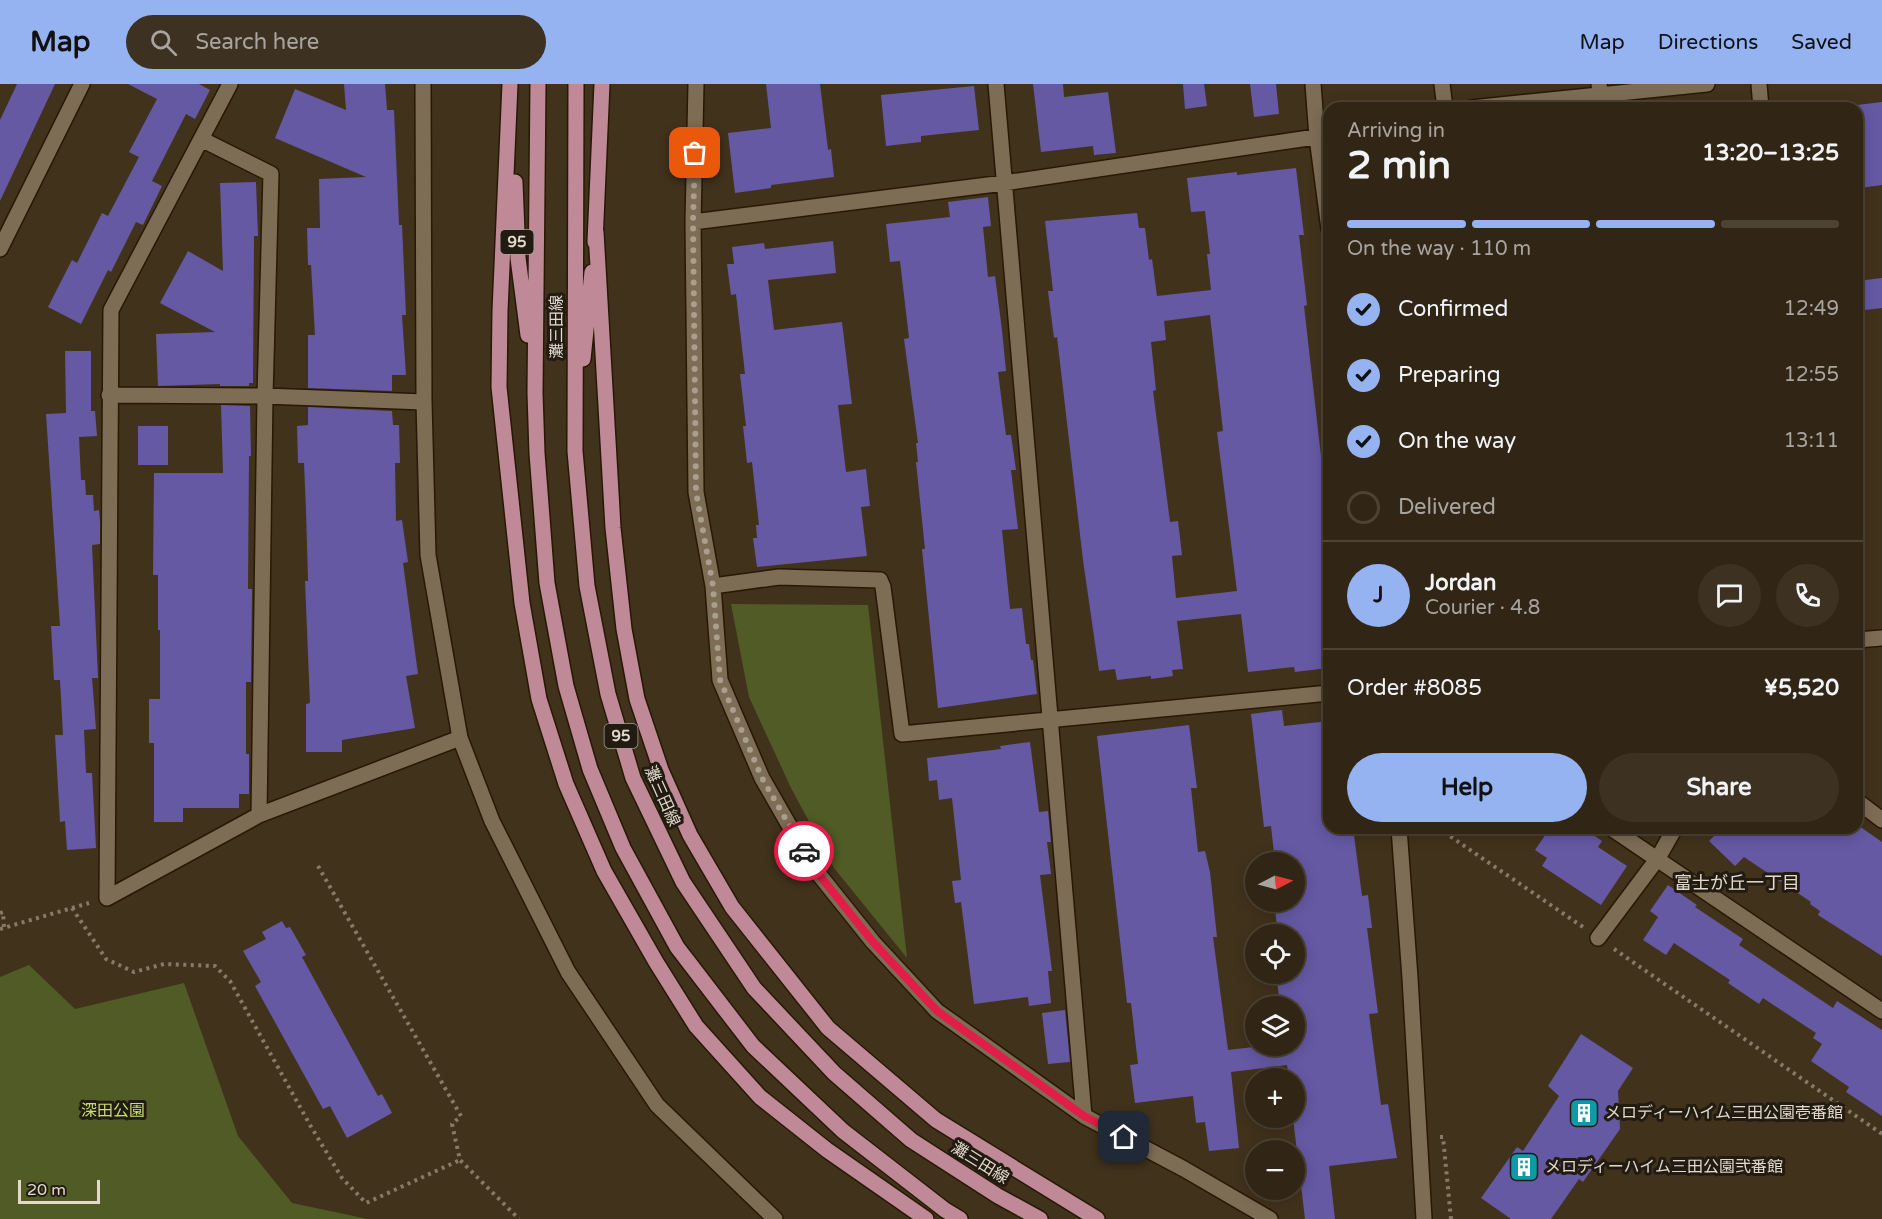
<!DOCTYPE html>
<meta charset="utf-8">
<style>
:root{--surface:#312615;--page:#3d3222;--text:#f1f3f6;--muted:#a8a5a0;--line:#4c4334;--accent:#95b2f1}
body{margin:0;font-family:"Varela Round","Noto Sans JP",sans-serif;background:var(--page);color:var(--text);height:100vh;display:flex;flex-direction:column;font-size:22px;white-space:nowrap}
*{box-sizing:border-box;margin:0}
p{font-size:20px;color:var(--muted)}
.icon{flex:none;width:33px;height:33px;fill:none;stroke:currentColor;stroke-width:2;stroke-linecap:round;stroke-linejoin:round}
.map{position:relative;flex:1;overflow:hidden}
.sheet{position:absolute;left:1323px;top:18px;width:540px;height:732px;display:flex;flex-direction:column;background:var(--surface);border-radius:18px;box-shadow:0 3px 15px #0003,0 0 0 2px var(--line)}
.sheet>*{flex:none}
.needle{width:39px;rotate:84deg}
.tools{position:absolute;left:1245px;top:768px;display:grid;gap:12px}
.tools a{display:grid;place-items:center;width:60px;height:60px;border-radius:50%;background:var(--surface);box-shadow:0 3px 15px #0003,0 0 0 2px var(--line);font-size:30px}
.scale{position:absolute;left:18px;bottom:15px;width:82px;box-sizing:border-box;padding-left:6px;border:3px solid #e2d8cb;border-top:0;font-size:16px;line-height:21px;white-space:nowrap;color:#e2d8cb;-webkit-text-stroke:4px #221b12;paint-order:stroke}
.pin{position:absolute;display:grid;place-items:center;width:51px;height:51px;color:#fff;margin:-26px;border-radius:12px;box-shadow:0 3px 9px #0006}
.courier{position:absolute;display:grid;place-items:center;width:60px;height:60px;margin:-30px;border:4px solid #e11d48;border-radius:50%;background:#fff;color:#222;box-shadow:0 2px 8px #0007}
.overview em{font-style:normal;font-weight:700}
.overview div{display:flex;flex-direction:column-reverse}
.overview{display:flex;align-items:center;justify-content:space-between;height:102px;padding:0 24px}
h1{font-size:39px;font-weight:700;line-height:45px}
.bar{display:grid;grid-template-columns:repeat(4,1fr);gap:9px 6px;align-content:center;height:72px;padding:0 24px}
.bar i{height:8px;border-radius:4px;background:var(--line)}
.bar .selected{background:var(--accent)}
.bar p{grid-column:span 4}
.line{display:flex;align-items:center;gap:15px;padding:0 24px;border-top:2px solid var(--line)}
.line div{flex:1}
.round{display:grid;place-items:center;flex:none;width:63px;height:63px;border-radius:32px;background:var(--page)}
ol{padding:0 24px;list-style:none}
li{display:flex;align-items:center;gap:18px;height:66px}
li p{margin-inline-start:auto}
li .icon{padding:6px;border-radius:50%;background:var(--accent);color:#111;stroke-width:4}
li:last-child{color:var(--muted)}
li i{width:33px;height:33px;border:3px solid var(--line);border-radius:50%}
.button{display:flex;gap:12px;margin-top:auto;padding:12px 24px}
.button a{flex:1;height:69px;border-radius:36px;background:var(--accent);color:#111;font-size:24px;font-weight:700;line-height:69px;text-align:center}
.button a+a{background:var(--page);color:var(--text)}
header{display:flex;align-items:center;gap:36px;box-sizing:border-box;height:84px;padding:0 30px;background:var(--accent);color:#111}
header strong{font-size:28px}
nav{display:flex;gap:33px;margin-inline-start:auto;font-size:21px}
.search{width:420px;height:54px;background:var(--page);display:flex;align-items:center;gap:15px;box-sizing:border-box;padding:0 21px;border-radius:33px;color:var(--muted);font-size:22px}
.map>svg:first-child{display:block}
</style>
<header>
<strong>Map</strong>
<div class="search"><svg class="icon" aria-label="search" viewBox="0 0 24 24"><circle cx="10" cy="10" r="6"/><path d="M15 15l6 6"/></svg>Search here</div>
<nav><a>Map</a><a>Directions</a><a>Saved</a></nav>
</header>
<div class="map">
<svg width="1882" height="1135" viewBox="0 0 1882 1135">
<rect width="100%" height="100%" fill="#41321c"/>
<!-- green -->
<path fill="#505b25" d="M731,520L868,521L907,874L834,784L791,704L749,613Z
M29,881L75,925L184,899L238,1052L292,1119L368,1135H0V893Z"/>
<!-- building -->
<path fill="#6559a4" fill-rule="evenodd" d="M17,0H55L0,117V36Z
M128,0H199L210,6L195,35L186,30L152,97L162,102L143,141L136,138L111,188L108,186L81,240L48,223L72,176L77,179L102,129L108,132L139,73L129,68L157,15Z
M344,0H385L387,26H394L399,141H402L406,231H402L406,291H392V307L308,304V251H315L311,181H308L307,144H320L319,95L366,93L275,54L295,5L346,26Z
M766,0H820L828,66L831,65L834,93L771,101V104L735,109L728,49L771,44Z
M1033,0H1063L1064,13L1108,8L1116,69L1094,71L1093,62L1041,68Z
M1183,0H1204L1207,22L1185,25Z
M1250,0H1276L1279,30L1254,33Z
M974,2L979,46L921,52V58L886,62L881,11Z
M1882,18V101L1860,104L1857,71V21Z
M1296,84L1304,151H1299L1307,221L1304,222L1322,381H1324L1329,428V508L1324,509L1329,551H1324L1328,584L1295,588L1294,583L1248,588L1241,530L1177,537L1183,585L1172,586L1173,592L1151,595V592L1117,596L1115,585L1099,587L1083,476L1057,253L1054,254L1048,207H1053L1045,137L1137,129L1139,144H1145L1149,176L1152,175L1157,212L1211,206L1207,170H1210L1205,127L1191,128L1187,94L1237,88V91ZM1210,231L1223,347L1217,348L1237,507L1176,514L1172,472L1182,471L1178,437L1170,438L1153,307L1156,306L1151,258L1166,256L1164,237Z
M256,98L258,152H254L253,299H249V302H220V300L158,302L156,250L215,248L160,219L188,167L223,187L220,99Z
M988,113L991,142L983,143L988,193L995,192L1002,246L1006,287L998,288L1006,351H1011L1016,386H1011L1018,445L1002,446L1010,525L1022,524L1026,560H1029L1031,576H1033L1037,610L938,624L922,465H925L916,378H918L916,359H918L904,255L909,254L900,177L890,178L886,140L950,133L948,118Z
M833,157L836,189L768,196L774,246L842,238L852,320L838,321L846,388L866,385L870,422L861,423L867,472L757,483L753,454H757L756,441H759L752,378L747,379L743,342H746L740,290H745L736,210L731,211L727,180H734L732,163L764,159L765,165Z
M1882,194V224L1857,227V197Z
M65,267H91V327H95L97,352L79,353L81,396H85L86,411H93L94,427L99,426L100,438V460L92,461L98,594H92L96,645L84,646L86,689H92L96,764L67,766L65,737L60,738L55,651H63L60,596H54L51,542H60L46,330L66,329Z
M221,321L250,322L251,372H249L248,505H252L251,598H246V670H249V710H239V724H183V738H154V659H149V615H160V546H158V491H153L154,389H223Z
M308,323L392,327L393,341H399L400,379H395L396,437L402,436L408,478L403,479L418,590L406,592L415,644L342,656V668H306V620L310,619L305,497H308L306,426L304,379H298L297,342L308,341Z
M138,342H168V381H138Z
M1282,626L1284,642L1329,637V744H1353L1362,812L1368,811L1372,844H1367L1378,929L1369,930L1381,1021L1388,1020L1397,1074L1329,1082L1335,1135H1305L1293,1034H1294V994H1289L1287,981L1231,988L1239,1064L1209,1067L1205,1038L1196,1039L1193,1012L1135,1019L1130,981L1138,980L1131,919H1127L1097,652L1189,641L1197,704H1191L1198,768L1205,767L1210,788L1217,853H1213L1228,966L1262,962H1294V922H1275L1274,912H1279L1276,890H1294V850H1278L1274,818H1294V778H1275L1271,742L1264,743L1251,630Z
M1030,658L1039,728L1048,727L1051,758H1047L1051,790L1040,791L1052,887H1048L1051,919L1029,922L1028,913L974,920L961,818L955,819L952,797L961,796L952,714L939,716L937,696L929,697L927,674L1001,665L1000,662Z
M1550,744H1583L1602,757L1598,763L1627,782L1601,821L1542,782L1547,774L1535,766Z
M1722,744H1862L1882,758V872L1818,831L1820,827L1810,820L1811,818L1744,773L1735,782L1709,757Z
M1668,801L1697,821L1695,823L1743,855L1739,861L1833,924L1837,917L1882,946V1032L1846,1008L1849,1003L1811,977L1822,960L1813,954L1816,949L1763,914L1759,920L1728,899L1730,896L1674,859L1666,871L1643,856L1658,833L1650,827Z
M282,837L286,844L290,843L306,871L302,873L378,1012L382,1010L392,1029L347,1054L330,1022L323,1025L255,902L261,898L243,867L266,855L262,848Z
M1065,926L1070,978L1048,980L1042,929Z
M1581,950L1633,984L1618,1007L1620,1045L1583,1098L1579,1095L1551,1135H1511L1481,1114L1517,1063L1523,1067L1559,1012L1548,1002Z"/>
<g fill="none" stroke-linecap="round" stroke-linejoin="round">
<!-- minor casing -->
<g stroke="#271904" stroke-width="18">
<path id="minor" d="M230,0L111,226L107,814L259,731L460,654
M423,0L424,318L428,471L460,654L492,737L568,888L657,1021L775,1135
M696,0L693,138L696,408L713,502L720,596L762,694L813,783L873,858L937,927L1084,1032L1184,1085L1270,1135
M996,0L1084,1032
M1313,0L1317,53L1329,145
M1442,0L1445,24
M1599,0L1602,24
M1759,0L1761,24
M1471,24L1707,0
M201,55L271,90L265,312L259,731
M693,138L1004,99L1329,51
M0,165L82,0
M109,311L265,312L424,318
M713,502L779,493L880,496L883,503L902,650L1329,609
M1857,556L1882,554
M1857,717L1882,736
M1399,744L1410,894L1424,1135
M1611,744L1882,927
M1598,854L1658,774L1675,744"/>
</g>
<!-- major casing -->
<g stroke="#271904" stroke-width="18">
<path id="major" d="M510,0L500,227L499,303L522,519L539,615L566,700L604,787L656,878L696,942L760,1013L827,1066L926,1135
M538,0L535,309L537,369L547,499L566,602L590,685L623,764L677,863L753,962L843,1047L945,1126L960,1135
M576,0L575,367L587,502L608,610L633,694L683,798L754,904L834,989L911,1056L998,1112L1040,1135
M515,98L518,174L528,251
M596,148L613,444L624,545L637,615L661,686L690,751L732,823L828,944L936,1036L1097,1135
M595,158L602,0
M583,275L592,188"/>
</g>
<!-- path -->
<path stroke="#877a68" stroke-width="4" stroke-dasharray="3 4.5" stroke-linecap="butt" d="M1438,744L1583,843
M318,782L461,1032L452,1040L460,1076L519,1135
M72,824L106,875L134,888L164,880L215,882L230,897L310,1041L342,1094L366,1119L460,1076
M0,829L3,828L4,843
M0,845L89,819
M1614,865L1882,1050
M1440,1053H1443L1451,1135"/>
<!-- minor -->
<use href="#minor" stroke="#7e6d55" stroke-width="15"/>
<!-- major -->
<use href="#major" stroke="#c08998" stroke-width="15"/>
</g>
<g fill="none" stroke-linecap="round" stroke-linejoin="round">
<!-- done -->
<path stroke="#aa9e8e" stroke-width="6" stroke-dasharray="0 10.8" d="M695,69L693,138L696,408L713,502L720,596L762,694L804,767"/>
<!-- route -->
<path stroke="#e11d48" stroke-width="8" d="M804,767L813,783L873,858L937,927L1084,1032L1124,1053"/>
</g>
<!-- icons -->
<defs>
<g id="building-square" transform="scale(1.5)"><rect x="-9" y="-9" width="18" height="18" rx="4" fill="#0f9aa8" stroke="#221b12"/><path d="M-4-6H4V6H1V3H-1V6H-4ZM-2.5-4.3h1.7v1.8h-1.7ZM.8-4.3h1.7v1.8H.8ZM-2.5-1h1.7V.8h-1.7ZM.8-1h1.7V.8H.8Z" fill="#fff"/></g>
</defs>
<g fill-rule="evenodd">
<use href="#building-square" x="1584" y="1029"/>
<use href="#building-square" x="1524" y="1083"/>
</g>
<g text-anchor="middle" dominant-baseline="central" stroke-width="6" stroke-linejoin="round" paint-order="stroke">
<!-- shield labels -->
<g fill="#221b12" stroke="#a89f94" stroke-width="1.5">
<rect x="500.5" y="146" width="33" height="24" rx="4.5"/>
<rect x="604.5" y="640" width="33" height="24" rx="4.5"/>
</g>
<g font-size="15" font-weight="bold" fill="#e2d8cb">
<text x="517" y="158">95</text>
<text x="621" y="652">95</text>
</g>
<!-- street labels -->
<g font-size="16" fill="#e2d8cb" stroke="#221b12">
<text transform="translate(557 243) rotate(-90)">灘三田線</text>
<text transform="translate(662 712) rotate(66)">灘三田線</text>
<text transform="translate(980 1079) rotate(32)">灘三田線</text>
</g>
<!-- park labels -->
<g font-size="16" fill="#c6df68" stroke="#221b12">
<text x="113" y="1027">深田公園</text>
</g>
<!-- poi labels -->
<g font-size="16" fill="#e2d8cb" stroke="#221b12" text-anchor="start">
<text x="1605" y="1029">メロディーハイム三田公園壱番館</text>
<text x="1545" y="1083">メロディーハイム三田公園弐番館</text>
</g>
<!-- neighbourhood labels -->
<g font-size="18" fill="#e2d8cb" stroke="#221b12">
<text x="1737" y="799">富士が丘一丁目</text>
</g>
</g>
</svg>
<div class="tools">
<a><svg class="needle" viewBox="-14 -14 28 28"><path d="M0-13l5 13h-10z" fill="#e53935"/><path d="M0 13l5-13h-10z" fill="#a8a5a0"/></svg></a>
<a><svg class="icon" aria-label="locate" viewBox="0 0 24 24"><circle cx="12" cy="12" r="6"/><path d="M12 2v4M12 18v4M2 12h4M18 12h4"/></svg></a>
<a><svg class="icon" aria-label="layers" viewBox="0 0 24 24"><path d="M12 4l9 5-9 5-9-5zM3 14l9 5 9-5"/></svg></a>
<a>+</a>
<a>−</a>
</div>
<div class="scale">20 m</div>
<div class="pin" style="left:695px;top:69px;background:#ea580c"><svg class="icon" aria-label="bag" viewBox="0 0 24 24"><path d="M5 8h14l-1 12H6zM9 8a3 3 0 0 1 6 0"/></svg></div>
<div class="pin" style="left:1124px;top:1053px;background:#1f2937"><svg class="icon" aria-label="home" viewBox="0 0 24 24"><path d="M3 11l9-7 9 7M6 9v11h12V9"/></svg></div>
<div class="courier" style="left:804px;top:767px"><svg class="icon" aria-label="car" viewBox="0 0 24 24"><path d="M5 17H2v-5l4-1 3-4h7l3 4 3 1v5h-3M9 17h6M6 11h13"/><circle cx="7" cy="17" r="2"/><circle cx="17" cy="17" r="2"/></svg></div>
<section class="sheet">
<div class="overview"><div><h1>2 min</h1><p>Arriving in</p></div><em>13:20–13:25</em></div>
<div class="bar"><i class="selected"></i><i class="selected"></i><i class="selected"></i><i></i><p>On the way · 110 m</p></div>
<ol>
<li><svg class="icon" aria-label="check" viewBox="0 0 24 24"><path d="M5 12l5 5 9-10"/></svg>Confirmed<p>12:49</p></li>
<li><svg class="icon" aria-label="check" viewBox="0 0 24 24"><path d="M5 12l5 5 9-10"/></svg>Preparing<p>12:55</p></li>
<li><svg class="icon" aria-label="check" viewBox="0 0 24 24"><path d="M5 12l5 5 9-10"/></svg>On the way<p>13:11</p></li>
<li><i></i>Delivered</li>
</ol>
<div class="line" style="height:108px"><b class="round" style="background:var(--accent);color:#111">J</b><div><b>Jordan</b><p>Courier · 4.8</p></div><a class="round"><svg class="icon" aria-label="chat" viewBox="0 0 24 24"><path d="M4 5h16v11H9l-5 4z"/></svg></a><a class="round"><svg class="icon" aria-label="phone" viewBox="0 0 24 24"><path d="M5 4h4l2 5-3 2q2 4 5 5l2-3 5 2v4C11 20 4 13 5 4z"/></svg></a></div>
<div class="line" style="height:78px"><div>Order #8085</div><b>¥5,520</b></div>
<div class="button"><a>Help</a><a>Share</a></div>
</section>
</div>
